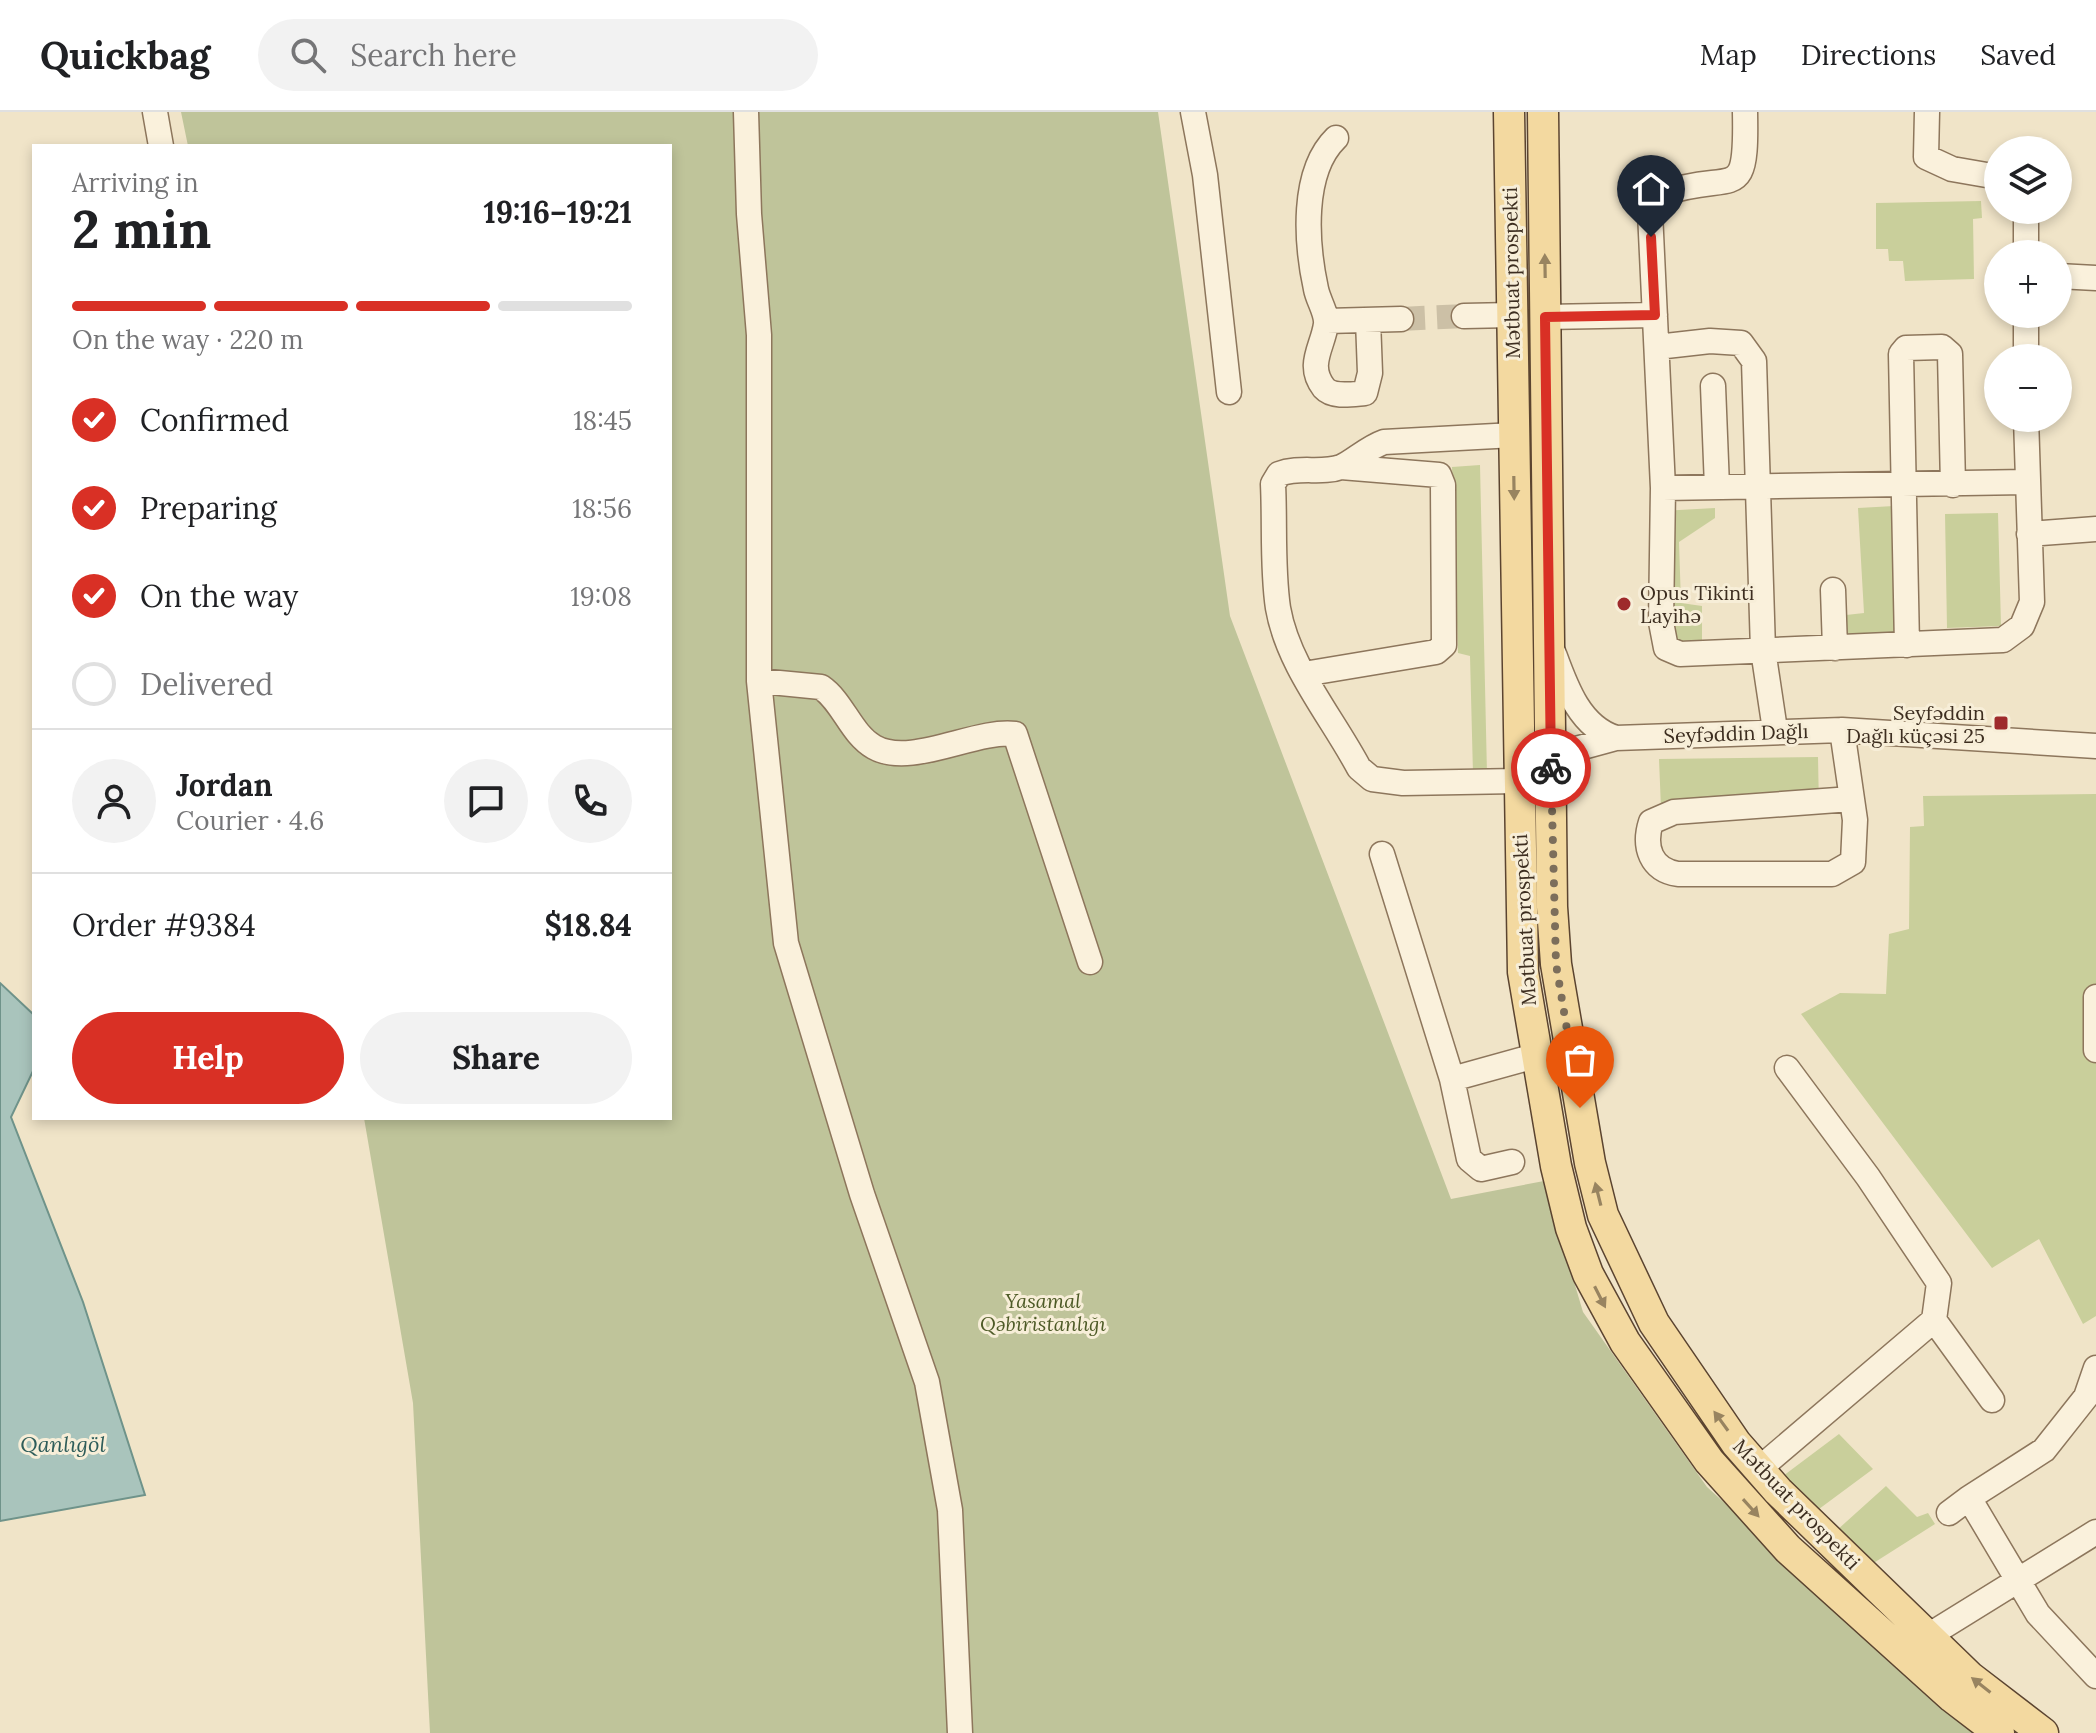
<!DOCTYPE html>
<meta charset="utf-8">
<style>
:root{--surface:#fff;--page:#f2f2f2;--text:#202124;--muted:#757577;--line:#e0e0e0;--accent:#d93025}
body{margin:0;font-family:Lora,serif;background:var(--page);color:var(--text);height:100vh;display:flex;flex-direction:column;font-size:30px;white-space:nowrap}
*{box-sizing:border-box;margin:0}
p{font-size:26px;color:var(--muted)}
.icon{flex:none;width:44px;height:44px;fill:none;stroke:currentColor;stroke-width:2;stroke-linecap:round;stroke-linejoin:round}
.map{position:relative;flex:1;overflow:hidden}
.sheet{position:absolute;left:32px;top:32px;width:640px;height:976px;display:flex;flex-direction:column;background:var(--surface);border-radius:0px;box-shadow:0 4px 12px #0003}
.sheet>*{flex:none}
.fabs{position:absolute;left:1984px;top:24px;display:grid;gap:16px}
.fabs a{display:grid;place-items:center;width:88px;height:88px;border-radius:50%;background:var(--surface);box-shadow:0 4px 12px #0003;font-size:40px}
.pin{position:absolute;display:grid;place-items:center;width:68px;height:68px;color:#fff;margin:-82px -34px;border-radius:50% 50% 50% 0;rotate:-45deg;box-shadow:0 0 8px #0007}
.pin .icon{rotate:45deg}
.courier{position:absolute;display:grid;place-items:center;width:80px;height:80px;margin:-40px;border:6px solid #d93025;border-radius:50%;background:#fff;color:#222;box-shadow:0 2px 10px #0007}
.head em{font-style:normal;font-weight:700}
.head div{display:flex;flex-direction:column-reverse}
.head{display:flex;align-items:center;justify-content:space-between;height:136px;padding:0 40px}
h1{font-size:52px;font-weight:700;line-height:60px}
.bar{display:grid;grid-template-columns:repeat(4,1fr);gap:12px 8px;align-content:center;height:96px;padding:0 40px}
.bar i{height:10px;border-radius:6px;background:var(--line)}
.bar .on{background:var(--accent)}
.bar p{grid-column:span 4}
.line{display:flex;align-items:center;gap:20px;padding:0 40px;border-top:2px solid var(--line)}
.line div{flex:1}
.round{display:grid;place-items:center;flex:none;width:84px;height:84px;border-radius:42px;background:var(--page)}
ol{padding:0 40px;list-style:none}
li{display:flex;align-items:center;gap:24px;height:88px}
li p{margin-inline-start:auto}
li .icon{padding:8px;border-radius:50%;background:var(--accent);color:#fff;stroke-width:4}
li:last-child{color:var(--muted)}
li i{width:44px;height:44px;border:4px solid var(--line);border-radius:50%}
.primary-button{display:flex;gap:16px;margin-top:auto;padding:16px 40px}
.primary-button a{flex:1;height:92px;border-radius:48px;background:var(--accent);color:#fff;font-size:32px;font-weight:700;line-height:92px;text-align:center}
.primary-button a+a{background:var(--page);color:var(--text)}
header{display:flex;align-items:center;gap:48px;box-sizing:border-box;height:112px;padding:0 40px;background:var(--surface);border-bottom:2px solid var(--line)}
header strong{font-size:38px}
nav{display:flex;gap:44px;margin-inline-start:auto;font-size:28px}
.search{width:560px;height:72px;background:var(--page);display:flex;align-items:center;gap:20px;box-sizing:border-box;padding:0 28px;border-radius:44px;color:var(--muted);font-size:30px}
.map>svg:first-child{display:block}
</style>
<header>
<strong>Quickbag</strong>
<div class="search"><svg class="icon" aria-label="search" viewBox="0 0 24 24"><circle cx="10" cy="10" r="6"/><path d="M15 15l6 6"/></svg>Search here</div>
<nav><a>Map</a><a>Directions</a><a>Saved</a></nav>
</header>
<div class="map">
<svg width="2096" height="1621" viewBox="0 0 2096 1621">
<rect width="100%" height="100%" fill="#f0e4c8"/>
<!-- green -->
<path fill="#c9cf9b" d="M1981,89L1982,106L1973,107L1974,167L1905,169L1903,149H1889L1888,137H1876V91Z
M1480,353L1487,662H1473L1470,544L1458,541L1452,355Z
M1894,394L1897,537L1849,539L1846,503L1864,501L1858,396Z
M1715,396V406L1679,430L1681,491L1702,494V531L1664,530L1661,399Z
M1998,401L2001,514L1947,516L1945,402Z
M1818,645L1819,696H1661L1659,647Z
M2096,682V1204L2083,1212L2039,1127L1992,1156L1801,902L1840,881L1886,882L1889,822L1909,817L1910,715L1924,714L1923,684Z
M1839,1322L1873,1357L1819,1397L1783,1364Z
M1886,1374L1917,1405L1928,1401L1935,1412L1872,1452L1836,1419Z"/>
<!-- cemetery -->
<path fill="#bfc49a" d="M181,0H1158L1230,504L1451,1087L1544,1069L1583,1200L1707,1375L1979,1621H430L413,1291L364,1006H670V34H188Z"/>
<!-- water -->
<path fill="#a9c4bc" stroke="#6f938a" stroke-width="2" d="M0,871L34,903V957L11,1005L83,1190L145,1383L0,1409Z"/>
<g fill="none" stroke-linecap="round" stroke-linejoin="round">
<!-- minor-tunnel -->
<path stroke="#ccc0a6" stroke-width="24" stroke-dasharray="24 12" stroke-linecap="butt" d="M1401,207L1464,204"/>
<!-- minor casing -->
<g stroke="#8d765c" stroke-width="27">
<path id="minor" d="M155,0L161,34
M746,0L749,102L759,223V569L786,831L862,1082L927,1270L950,1398L960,1621
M1193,0L1205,63L1229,280
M1745,0C1747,95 1735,57 1664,81L1650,100L1663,376L1661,510L1666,536L1680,542L2003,528L2022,514L2032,490L2026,306
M1927,0L1926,45L1952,57L1998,65
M1336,26C1301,60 1306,131 1316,177C1318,188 1327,201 1326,212C1323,235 1306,253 1324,276C1333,286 1353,282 1365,281L1370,261L1368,208
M2026,98V142
M2058,164L2096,166
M1464,204L1512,203
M1545,205L1655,203
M1327,209L1401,207
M1657,235L1710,229L1741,231L1754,249L1763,538L1775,618
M2026,246V202
M1713,274L1717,375
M1514,323L1384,330C1367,336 1353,350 1341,355C1322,362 1299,354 1279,362L1273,372C1275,412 1272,456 1278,496C1288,554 1332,605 1359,656L1372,667L1403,671L1518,669
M1663,376L2026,370
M2029,422L2096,417
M1833,478L1835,536
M1907,533L1901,242L1906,236L1942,235L1950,242L1953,373
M1554,542C1566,575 1580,615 1616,626
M1304,562L1436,540L1444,533L1443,373L1439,363L1341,355
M759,569L821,575C843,590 851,622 874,635C911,656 975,617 1015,622L1090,850
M1842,618L1855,708L1853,750L1832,762H1678C1651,758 1643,735 1651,710L1674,700L1851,687
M1551,670L1563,646L1572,638L1616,626L1842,618L2096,634
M1382,742L1452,967L1469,1047L1481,1057L1512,1050
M2096,885V938
M1452,967L1535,944
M1934,1208L1992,1288
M2096,1256L2086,1285L2044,1338L1969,1386L2038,1502L2096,1564
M1759,1357L1934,1208L1939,1171L1868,1065L1787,956
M1949,1401L1969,1386
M1928,1524L2096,1420"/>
</g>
<!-- major casing -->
<g stroke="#5b4430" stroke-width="33">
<path id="major" d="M1509,0L1523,860L1556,1054L1571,1116L1588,1162L1625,1230L1709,1349L1788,1437L1952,1585L1999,1621
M1543,0L1552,795L1556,852L1590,1051L1603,1103L1654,1211L1736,1331L1778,1379L1970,1565L2043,1621"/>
</g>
<!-- minor -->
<use href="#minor" stroke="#faf1dc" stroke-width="24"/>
<!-- major -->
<use href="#major" stroke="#f3d9a0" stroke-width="30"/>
</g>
<!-- one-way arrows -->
<defs><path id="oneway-solid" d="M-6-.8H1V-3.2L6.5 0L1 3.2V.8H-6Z" transform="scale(2)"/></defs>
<g fill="#988460">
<use href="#oneway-solid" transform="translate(1545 154) rotate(-91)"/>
<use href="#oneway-solid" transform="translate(1514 376) rotate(89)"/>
<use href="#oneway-solid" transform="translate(1598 1082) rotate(-104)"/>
<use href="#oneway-solid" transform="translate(1600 1185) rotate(63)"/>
<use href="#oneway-solid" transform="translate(1721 1309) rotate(-126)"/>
<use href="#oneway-solid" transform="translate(1751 1396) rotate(48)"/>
<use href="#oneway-solid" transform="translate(1981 1573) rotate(-142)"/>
</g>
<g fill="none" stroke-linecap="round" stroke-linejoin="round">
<!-- done -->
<path stroke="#7c6e5b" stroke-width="8" stroke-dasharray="0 14.4" d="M1551,656L1556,852L1580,996"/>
<!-- route -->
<path stroke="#d93025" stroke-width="10" d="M1551,656L1545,205L1655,203L1651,125"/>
</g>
<!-- markers -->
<g fill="#9e2a2b" stroke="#f7eed8" stroke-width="3">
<circle cx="1624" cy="492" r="8"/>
<rect x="1993" y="603" width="16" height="16" rx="4"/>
</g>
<g text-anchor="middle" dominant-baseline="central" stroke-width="6" stroke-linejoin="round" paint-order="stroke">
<!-- street labels -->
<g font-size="20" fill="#3d2e20" stroke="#f7eed8">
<text transform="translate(1511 161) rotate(-91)">Mətbuat prospekti</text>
<text transform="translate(1736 621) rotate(-2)">Seyfəddin Dağlı</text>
<text transform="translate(1524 808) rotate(-93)">Mətbuat prospekti</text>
<text transform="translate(1797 1392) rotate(46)">Mətbuat prospekti</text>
</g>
<!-- poi labels -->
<g font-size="20" fill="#3d2e20" stroke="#f7eed8" text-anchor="start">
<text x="1640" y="480">Opus Tikinti<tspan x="1640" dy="23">Layihə</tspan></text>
<text x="1985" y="600" text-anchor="end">Seyfəddin<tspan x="1985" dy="23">Dağlı küçəsi 25</tspan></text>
</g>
<!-- park labels -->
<g font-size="20" font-style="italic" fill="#4d5a26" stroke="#f7eed8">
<text x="1043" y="1188">Yasamal<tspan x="1043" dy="23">Qəbiristanlığı</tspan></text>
</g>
<!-- water labels -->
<g font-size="22" font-style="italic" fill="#2f5d5a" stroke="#f7eed8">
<text x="63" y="1332">Qanlıgöl</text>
</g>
</g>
</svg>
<div class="fabs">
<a><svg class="icon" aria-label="layers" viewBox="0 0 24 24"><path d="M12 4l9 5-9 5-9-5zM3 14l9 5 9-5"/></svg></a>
<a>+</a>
<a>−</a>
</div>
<div class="pin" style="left:1580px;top:996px;background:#ea580c"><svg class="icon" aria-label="bag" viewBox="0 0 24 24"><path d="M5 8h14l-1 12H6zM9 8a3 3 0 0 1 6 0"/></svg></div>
<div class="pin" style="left:1651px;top:125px;background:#1f2937"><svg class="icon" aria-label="home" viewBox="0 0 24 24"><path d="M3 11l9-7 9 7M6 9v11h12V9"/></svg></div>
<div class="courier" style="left:1551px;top:656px"><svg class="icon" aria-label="bike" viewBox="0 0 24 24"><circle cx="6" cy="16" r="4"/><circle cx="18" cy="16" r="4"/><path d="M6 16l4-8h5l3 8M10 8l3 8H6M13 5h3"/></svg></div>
<section class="sheet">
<div class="head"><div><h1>2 min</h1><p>Arriving in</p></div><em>19:16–19:21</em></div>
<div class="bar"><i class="on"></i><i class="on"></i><i class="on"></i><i></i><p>On the way · 220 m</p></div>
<ol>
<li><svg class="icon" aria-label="check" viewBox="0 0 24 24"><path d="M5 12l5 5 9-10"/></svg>Confirmed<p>18:45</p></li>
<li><svg class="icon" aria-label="check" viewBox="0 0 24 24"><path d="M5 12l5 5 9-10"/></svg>Preparing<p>18:56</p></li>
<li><svg class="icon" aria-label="check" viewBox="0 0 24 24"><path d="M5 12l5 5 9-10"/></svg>On the way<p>19:08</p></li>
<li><i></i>Delivered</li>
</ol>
<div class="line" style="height:144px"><a class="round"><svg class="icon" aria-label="person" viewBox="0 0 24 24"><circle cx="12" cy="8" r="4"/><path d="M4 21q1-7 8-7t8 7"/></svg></a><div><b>Jordan</b><p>Courier · 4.6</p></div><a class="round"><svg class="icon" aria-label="chat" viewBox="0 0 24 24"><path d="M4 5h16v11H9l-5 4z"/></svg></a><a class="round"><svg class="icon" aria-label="phone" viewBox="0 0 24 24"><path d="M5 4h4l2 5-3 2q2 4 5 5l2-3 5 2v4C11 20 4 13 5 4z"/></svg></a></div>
<div class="line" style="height:104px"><div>Order #9384</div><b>$18.84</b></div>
<div class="primary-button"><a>Help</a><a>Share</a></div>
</section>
</div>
